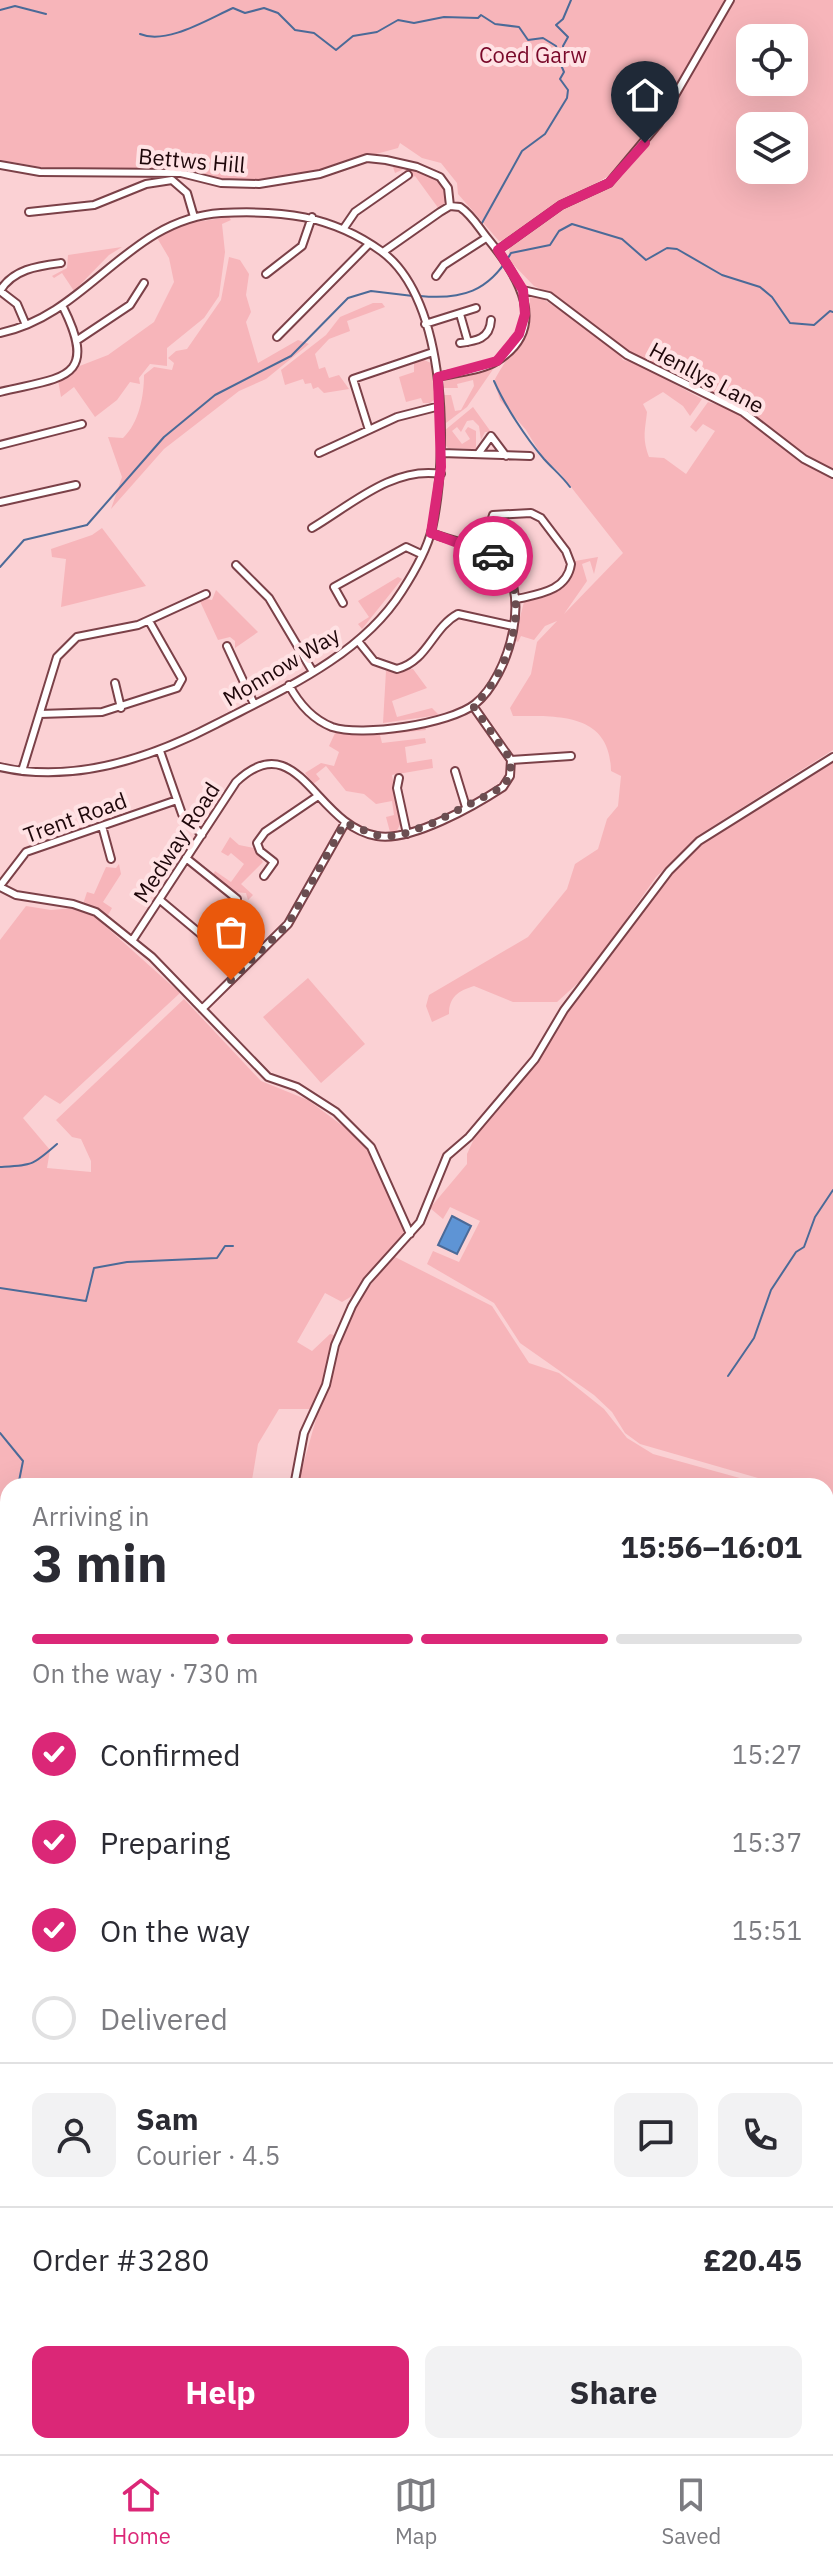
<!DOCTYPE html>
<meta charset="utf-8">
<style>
:root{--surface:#fff;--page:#f2f2f3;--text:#2b2b33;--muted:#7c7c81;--line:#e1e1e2;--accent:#db2777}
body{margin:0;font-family:"IBM Plex Sans",sans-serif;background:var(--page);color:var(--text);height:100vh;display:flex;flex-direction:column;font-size:30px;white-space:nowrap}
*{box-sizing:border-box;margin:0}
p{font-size:26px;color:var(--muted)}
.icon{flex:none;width:44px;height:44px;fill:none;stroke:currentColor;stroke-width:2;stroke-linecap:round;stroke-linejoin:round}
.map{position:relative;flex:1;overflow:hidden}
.panel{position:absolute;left:0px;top:1478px;width:834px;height:976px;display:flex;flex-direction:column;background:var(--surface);border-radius:24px 24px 0 0;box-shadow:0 8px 32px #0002}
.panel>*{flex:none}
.fabs{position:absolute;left:736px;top:24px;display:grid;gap:16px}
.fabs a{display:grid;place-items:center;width:72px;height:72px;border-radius:16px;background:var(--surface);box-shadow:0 8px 32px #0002;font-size:40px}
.pin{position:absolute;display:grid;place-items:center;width:68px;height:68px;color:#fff;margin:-82px -34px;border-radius:50% 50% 50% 0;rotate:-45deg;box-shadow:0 0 8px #0007}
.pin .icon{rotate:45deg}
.courier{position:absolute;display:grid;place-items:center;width:80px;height:80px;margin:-40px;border:6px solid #db2777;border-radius:50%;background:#fff;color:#222;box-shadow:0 2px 10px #0007}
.head em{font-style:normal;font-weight:700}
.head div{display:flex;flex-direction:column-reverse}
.head{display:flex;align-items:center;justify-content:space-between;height:136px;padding:0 32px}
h1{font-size:52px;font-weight:700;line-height:60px}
.bar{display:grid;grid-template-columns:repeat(4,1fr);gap:12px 8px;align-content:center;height:96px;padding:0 32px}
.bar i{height:10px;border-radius:6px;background:var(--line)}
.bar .active{background:var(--accent)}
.bar p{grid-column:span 4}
.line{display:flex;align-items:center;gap:20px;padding:0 32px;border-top:2px solid var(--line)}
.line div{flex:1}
.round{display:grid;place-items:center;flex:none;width:84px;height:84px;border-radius:16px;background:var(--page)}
ol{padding:0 32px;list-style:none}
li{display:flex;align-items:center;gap:24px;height:88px}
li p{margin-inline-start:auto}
li .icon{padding:8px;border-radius:50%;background:var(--accent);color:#fff;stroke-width:4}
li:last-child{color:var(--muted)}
li i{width:44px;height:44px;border:4px solid var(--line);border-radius:50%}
.button{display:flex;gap:16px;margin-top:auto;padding:16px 32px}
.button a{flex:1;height:92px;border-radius:16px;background:var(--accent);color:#fff;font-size:32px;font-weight:700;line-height:92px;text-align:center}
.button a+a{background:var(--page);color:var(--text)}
.menu{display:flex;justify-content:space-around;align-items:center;height:112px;border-top:2px solid var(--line);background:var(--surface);font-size:22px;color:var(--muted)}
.menu a{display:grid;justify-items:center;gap:4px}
.menu .active{color:var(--accent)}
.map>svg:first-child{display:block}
</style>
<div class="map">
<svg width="833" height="2454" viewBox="0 0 833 2454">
<rect width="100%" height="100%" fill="#fbd1d4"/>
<!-- green -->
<path fill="#f7b5ba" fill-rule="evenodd" d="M0,0H725L651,130L614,173L543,213L507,240L499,241L458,194L457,183L441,163L422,158L400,143L398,148L314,171L257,180L230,181L183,169H53L0,160Z
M735,0H833V472L809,460L744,408L634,356L551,294L534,286L508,259L510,245L554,211L612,183L662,120ZM750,38H794V82H750ZM750,126H794V170H750Z
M392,164C414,169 437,171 447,193L443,208L439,209L415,176L411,178L404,169L395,173Z
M229,217L231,220L222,224L225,252L219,296L204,318L167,348V366L150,364L139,378L140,384L130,382L117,400L95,417L74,387L61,397L58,380L77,367L108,355L154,322L174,282L169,258L156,236L189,223Z
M122,247L109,255L74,291L62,273L54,278L52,276L67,268L68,255Z
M229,257L240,260L249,274L246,295L251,312L246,322L258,363L298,340L309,344L266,379L239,391L164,449L111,509L122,477L108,437L123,438C139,423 144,396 144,375L154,367L172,370L174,363L168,358L176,351L187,349L221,300Z
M537,295L614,346L623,360L636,363L702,399L690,416L683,406L663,392L643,404L647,412C645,431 642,438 649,457L664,458L686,474L715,431L703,424L696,432L690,427L708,402C757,414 789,455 833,477V750L699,835L656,877L588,974L557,1002H513L474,986C458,991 449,997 449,1014L432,1022L426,1006L429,995L528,937L567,889L575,864L598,849L607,819L618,806L621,776L611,771C610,712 557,716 513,716L510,708L531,674L537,642L557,621L545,626L534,640L521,636L518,642L514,640L524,602C550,596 574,592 575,561L598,557L594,574L590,561L582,564L587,581L564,614L623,553L560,473L543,458L526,430L500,400L494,381C512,347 526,340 530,298Z
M373,303H382L385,307L347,321L350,331L329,339L315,354L319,369L325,367L329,378L339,375L349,389L324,393L318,387L313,389L311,383L305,384L303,379L285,385L281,370L326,335L340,317Z
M422,359L431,363L435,399L430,403H423L421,398L406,402L399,377L414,372V362Z
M496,365L467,407L446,423L443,395H451L455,411L461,410L474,386L473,380L457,384L458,388H443L445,378Z
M473,407L491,432H485L481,440L479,426L473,420L467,421L461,432L457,427L452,431L462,444L470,439L465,431L468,427L476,431V449L448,448L444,444V431Z
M102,528L146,586L61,607L66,559L52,557L51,549L92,535Z
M398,577L402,579L362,629L358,624L369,617L358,601Z
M216,590L258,632L235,648V641L230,637L218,640L198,597L212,600Z
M413,669L427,688L392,701L397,717L432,708L439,715L383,723L386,671Z
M425,726L426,730L380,735L382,743L425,738L426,743L405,747L407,763L432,759L433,768L392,775L401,823L396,832H390L386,817L394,815L392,801L376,804L364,794L346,791L326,766L316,774L320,779L313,784L305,773L321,763L334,766L339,752L329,746L336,731Z
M833,762V2032L826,2025V1486H297L336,1349L362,1296L393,1256L492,1306L529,1363L559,1373L604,1409L627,1438L653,1454L765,1485V1480L640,1444L625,1433L612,1412L594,1395L520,1343L494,1303L427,1264L433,1251L459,1262L480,1221L450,1207L443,1219L430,1208L467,1164V1154L478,1130L534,1066L565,1012L591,982L666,879L702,842Z
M230,837L239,845L254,848L263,862L241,884L253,895L248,900L246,893L233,892L212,877L215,871L231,882L244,864L231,853L228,856L221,852Z
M119,864L121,874L103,902L112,908L107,917L83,904L87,892L94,894L106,867L116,868Z
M26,906L51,910L74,908L94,916L180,993L60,1104L45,1095L23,1118L50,1150L47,1168L91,1172V1161L81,1139L72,1137L56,1120L184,999L261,1081L308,1100L371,1147L396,1201L404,1235L368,1273L352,1296L342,1302L325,1293L297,1342L312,1351L330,1334L338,1336L324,1382L310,1409H279L258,1444L251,1486H8V1535L0,1527V940Z
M308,978L365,1044L321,1083L263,1017Z
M8,2239V2446H59L0,2454V2252Z"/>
<!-- water -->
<path fill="#5e94d5" stroke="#4b6a98" stroke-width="2" d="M452,1216L471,1226L457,1254L438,1245Z"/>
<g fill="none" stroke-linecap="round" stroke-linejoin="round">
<!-- stream -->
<path stroke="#4b6a98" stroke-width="2" d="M0,10L15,6L46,14
M140,34C167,45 208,19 233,8L245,13L264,8L278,13L295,30L314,33L336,50L353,36L377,32L398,20L414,23L444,17L478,18L481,15L495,24L519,27L528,40L543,38L556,46L561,65
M482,223L522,151L545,134L567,98L568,90L560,79L564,72L561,65L564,63L563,46L568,37L556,25L563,19L571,0
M420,296C461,300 489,292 511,253L550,245L559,231L572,224L622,239L646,260L667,248L677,249L722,275L760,287L772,297L790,323L814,325L830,311L833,312
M494,381C505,406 526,438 544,459C553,469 562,476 570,487
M0,567L24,540L87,525L164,437L215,395L291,356L348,298L371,291L413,296
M0,1167C33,1165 32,1166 57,1144
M0,1288L86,1301L94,1268L127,1262L217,1258L225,1246H233
M728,1376L754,1338L771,1290L796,1252L804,1247L815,1217L833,1190
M0,1433L23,1461L19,1481L30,1482L29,1486
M826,1799L833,1796
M826,1836L833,1835
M0,2280L3,2266L8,2263
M0,2384L7,2394
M826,2418L833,2428
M299,2454L306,2446
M511,2454L513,2446"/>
<!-- minor casing -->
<g stroke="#7b4148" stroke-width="10">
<path id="minor" d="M0,165L40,172L181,173L221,183L259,184L320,174L367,158L386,160L417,167L440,177L448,188L450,206
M29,212L94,205L146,184L172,180L187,193L194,217
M344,228L355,212L408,175
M498,250L561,205L609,183L659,123L730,0
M383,252L440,212L450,206L460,207C472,215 479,228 488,239C517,274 551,327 497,361C481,371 457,372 438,377
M266,274L302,246L312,217
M436,276L444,265L486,238
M523,290L549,296L627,355L743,412L804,459L833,474
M0,291C13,269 38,266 61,263
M0,291L17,304L26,325
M460,314L468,342
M425,324L476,308
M0,333C88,315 128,219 221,213C281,210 331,215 381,251C449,300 448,456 432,529C427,549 413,574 402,591C361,656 282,690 216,724C151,758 74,784 0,767
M277,337L369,244
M79,339L130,305L144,283
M460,343C476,341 490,339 491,320
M0,392C61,377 100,381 63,307
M369,430L353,379L433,352
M0,445L82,424
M319,453L397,417L440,406
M442,453L530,456
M478,454L491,436L506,456
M0,502L76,485
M312,528C351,505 393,466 441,474
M482,550L493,515L531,513L541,518L566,551L571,564C567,591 539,594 517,599
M236,565L269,598L313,672
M343,603L334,587L406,547L421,554
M358,641L374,661L397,669C428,661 432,628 458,614L513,626
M227,646L254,704
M115,683L121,708
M289,685C299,704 312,719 332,727C362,737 450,724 475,704C509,677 536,586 494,556C477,544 451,541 431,533
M40,714L102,712L177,688L182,679L149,621
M160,751L182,814L202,835
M511,760L571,756
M22,771L57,657L77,637L138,625L206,594
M455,771L466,807
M399,778L397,788L407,834
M102,826L111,859
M186,858L237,899
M264,876L274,862L260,851L257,843L265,832L318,796
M0,886L26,852L177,800
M0,887L16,895L73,904L96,912L152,957L268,1077L297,1087L336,1112L371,1147L410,1234
M160,900L203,936
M132,941L236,782C298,723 315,826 377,836C411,842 474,806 503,787L510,776L511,760L473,706
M202,1009L288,924L345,823
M294,1486L304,1433L326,1385L335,1345L352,1306L367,1281L420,1222L447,1156L469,1137L535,1059L564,1010L669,871L699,841L833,757
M0,1588L8,1587
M826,2160L833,2162"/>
</g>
<!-- minor -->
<use href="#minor" stroke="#fff" stroke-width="6"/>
</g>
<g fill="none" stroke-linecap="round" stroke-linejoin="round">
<!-- done -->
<path stroke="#6b4e51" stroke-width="8" stroke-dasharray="0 14.4" d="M231,980L288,924L345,823L379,836H398L431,824L503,787L510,776L511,760L473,706C510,674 537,590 493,556"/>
<!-- route -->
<path stroke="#db2777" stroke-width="10" d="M493,556L431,533L441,467L438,377L497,361L519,334L525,314L523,290L498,250L561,205L609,183L645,143"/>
</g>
<g text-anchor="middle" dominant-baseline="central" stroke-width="8" stroke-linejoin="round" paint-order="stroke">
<!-- park labels -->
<g font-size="22" fill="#7a092a" stroke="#ffe2e4">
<text x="533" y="54">Coed Garw</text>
</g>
<!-- street labels -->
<g font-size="22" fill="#1e070a" stroke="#ffe2e4">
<text transform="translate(192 160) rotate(5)">Bettws Hill</text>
<text transform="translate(707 377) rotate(28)">Henllys Lane</text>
<text transform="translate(281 666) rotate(-31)">Monnow Way</text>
<text transform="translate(75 817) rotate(-20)">Trent Road</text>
<text transform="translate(176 842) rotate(-57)">Medway Road</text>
</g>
</g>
</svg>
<div class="fabs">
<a><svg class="icon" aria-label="locate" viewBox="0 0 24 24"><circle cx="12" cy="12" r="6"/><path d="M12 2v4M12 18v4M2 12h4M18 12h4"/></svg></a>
<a><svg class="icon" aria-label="layers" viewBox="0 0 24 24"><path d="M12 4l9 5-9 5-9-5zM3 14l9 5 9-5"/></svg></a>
</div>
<div class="pin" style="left:231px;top:980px;background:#ea580c"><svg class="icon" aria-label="bag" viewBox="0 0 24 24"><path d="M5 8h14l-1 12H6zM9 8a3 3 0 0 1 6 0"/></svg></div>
<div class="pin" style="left:645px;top:143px;background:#1f2937"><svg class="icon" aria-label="home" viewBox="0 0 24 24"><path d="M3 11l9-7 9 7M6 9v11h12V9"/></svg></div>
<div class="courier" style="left:493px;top:556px"><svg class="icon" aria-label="car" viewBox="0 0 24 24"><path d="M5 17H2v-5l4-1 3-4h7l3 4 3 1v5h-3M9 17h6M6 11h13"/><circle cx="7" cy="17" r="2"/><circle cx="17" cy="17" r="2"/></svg></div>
<section class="panel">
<div class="head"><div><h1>3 min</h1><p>Arriving in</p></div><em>15:56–16:01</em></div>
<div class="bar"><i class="active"></i><i class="active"></i><i class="active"></i><i></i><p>On the way · 730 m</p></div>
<ol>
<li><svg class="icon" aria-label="check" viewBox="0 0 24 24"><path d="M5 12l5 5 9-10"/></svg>Confirmed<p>15:27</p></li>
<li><svg class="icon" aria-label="check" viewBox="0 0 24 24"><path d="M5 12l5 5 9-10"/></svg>Preparing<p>15:37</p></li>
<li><svg class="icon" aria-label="check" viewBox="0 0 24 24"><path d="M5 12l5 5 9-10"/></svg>On the way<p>15:51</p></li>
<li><i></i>Delivered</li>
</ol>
<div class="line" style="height:144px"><a class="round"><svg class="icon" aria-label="person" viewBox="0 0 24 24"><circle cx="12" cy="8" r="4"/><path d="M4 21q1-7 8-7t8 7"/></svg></a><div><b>Sam</b><p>Courier · 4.5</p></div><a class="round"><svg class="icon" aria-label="chat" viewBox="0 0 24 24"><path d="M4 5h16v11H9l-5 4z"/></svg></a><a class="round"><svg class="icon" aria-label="phone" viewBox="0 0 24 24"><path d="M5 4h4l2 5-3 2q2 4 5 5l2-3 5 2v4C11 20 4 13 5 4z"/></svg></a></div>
<div class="line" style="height:104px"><div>Order #3280</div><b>£20.45</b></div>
<div class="button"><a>Help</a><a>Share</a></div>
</section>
</div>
<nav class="menu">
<a class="active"><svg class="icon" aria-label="home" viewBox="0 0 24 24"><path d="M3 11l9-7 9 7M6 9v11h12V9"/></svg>Home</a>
<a><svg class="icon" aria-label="map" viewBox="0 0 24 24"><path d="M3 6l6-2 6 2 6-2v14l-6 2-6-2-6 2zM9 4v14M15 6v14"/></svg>Map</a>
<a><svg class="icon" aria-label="saved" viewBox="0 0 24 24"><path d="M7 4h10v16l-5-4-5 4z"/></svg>Saved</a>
</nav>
